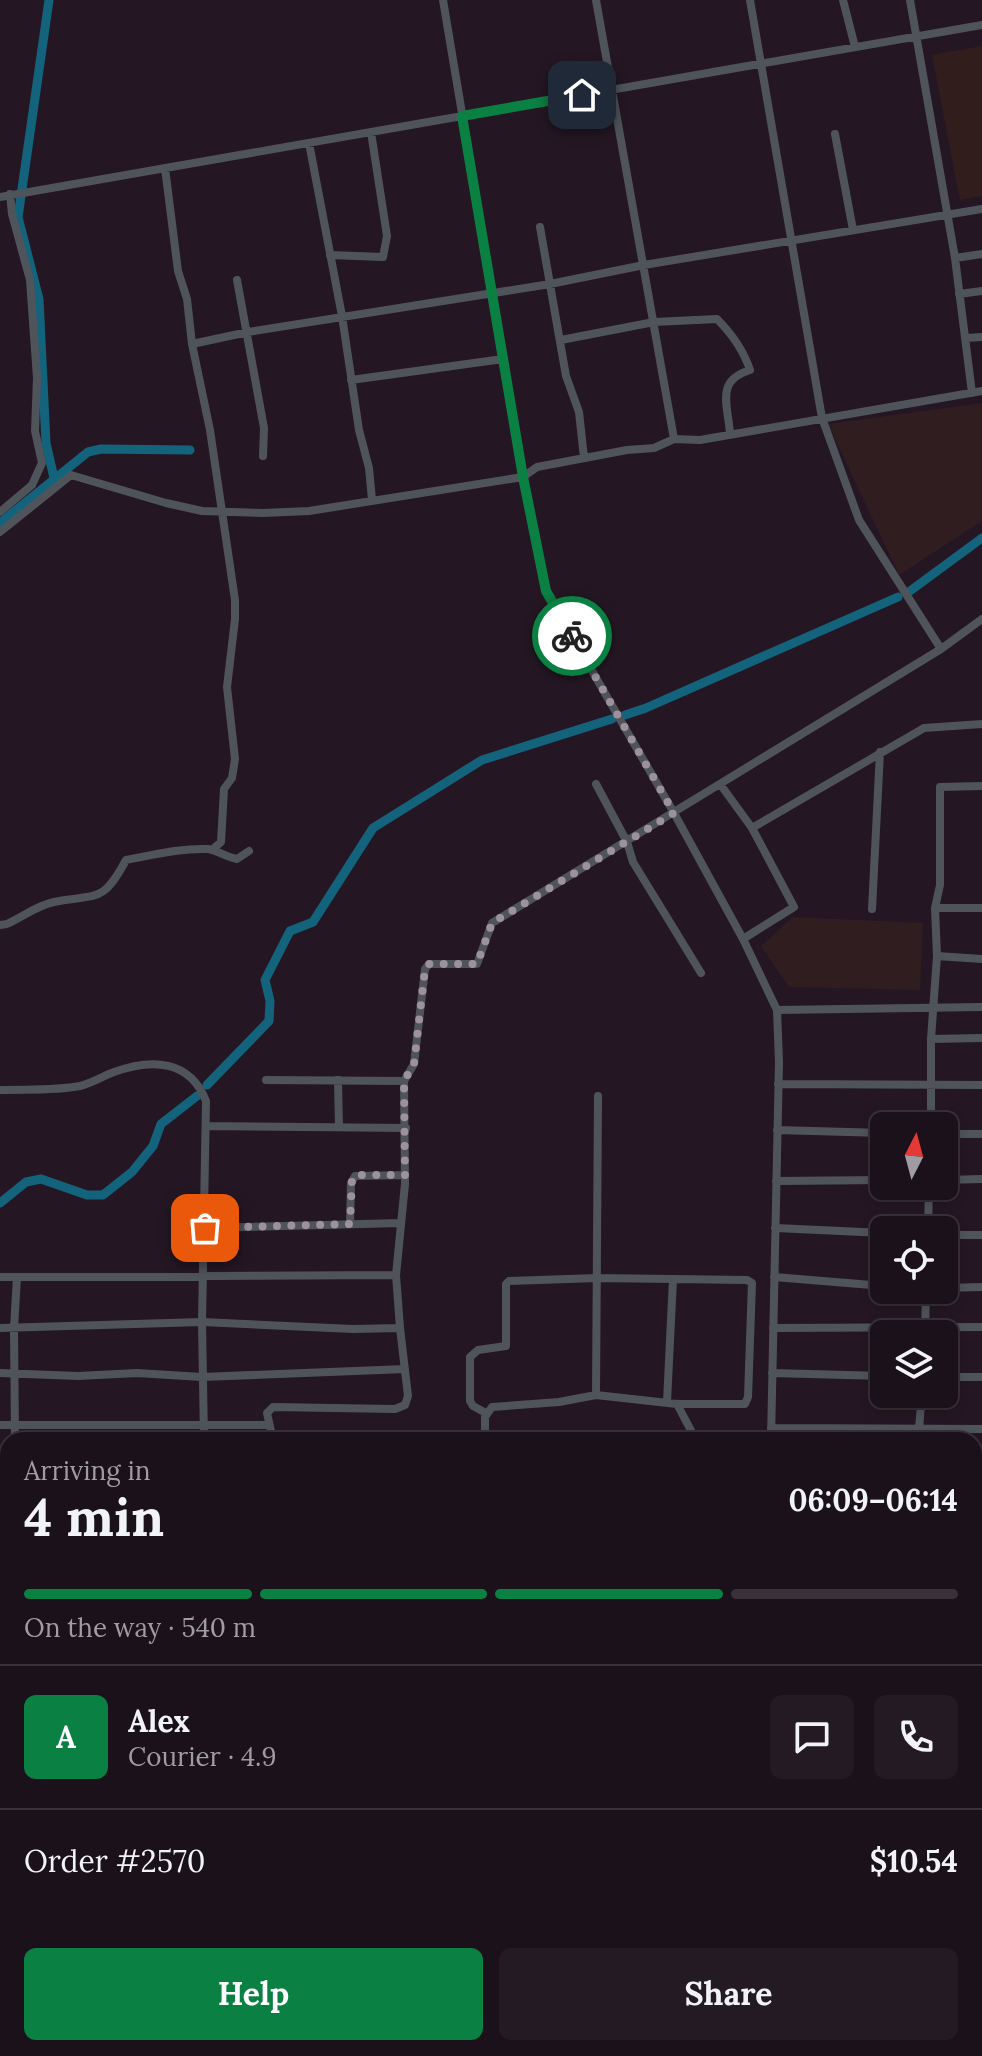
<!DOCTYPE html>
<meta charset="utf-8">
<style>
:root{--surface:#1b111a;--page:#241a23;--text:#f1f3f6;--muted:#a09da2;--line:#393139;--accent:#0b8043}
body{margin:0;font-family:Lora,serif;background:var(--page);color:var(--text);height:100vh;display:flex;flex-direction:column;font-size:30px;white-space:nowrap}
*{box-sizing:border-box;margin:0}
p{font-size:26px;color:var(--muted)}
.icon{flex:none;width:44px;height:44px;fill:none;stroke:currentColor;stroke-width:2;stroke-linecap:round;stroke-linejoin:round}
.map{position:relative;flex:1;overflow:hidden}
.panel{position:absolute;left:0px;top:1432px;width:982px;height:624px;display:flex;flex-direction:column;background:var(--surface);border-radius:24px 24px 0 0;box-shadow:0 4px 12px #0003,0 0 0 2px var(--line)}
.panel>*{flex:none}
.needle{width:52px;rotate:6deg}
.tools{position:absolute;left:870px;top:1112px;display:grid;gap:16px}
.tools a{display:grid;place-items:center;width:88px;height:88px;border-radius:12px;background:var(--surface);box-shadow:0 4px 12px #0003,0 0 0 2px var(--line);font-size:40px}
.pin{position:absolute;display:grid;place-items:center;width:68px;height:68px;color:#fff;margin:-34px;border-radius:16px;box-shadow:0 4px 12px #0006}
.courier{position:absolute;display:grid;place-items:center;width:80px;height:80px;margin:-40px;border:6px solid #0b8043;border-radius:50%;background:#fff;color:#222;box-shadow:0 2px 10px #0007}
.head em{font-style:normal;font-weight:800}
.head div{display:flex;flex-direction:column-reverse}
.head{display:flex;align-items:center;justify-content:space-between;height:136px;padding:0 24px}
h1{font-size:52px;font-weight:800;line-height:60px}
.bar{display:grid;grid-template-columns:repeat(4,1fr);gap:12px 8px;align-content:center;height:96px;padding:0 24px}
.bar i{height:10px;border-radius:6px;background:var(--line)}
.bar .selected{background:var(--accent)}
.bar p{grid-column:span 4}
.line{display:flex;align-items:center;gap:20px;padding:0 24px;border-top:2px solid var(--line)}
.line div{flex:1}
.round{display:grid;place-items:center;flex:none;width:84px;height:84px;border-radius:12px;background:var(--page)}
.primary-button{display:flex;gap:16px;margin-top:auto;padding:16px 24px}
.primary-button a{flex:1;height:92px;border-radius:12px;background:var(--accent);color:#fff;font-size:32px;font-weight:800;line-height:92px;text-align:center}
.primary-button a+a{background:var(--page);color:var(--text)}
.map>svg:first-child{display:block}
</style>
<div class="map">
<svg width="982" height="2056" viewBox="0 0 982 2056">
<rect width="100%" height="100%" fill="#241723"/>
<!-- commercial -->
<path fill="#311e1c" d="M982,46V196L960,200L932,55Z"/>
<!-- education -->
<path fill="#301d20" d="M982,403V521L899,575L828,424Z
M793,917L923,923L920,990L789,987L761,946Z"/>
<!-- green -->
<path fill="#0e3122" d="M8,1985V2048H789L788,2056H0V1990Z"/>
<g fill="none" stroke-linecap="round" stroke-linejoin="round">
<!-- canal -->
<path stroke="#14637c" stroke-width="9" d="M49,0L18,217L39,299L46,443L54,478
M0,523L88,452L101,449L190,450
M910,591L982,538
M625,715L646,708L898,597
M207,1085L269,1021L270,1001L265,980L290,931L313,922L373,828L482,760L612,719
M0,1203L26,1182L41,1179L87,1195H103L132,1172L153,1146L161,1124L197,1096
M0,1940L8,1941
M974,1987H982"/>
<!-- minor -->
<path stroke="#4f545b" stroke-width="8" d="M443,0L523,477L546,591L674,813L743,939L777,1010L779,1062L771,1440
M596,0L674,439
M750,0L822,418L859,520L941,649
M843,0L855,47
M910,0L955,258L972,393
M835,134L853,230
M309,143L342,316L359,430L369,468L372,500
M165,168L178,271L187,299L192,344L210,430L235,600V619L227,687L235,759L232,778L224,789L221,842L213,849
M0,197L982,25
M540,227L566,376L579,412L584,458
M330,255L383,257L387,236L371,132
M955,258L982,254
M237,280L264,428L263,456
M959,294L982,291
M966,338L982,337
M561,340L654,322L717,319C732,334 743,349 750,370C715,381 728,404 730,434
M192,344L248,332L550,284L644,265L982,209
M351,380L503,359
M0,512L32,485L42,463L35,431L37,378L30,280L12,214L10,194
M0,532L71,475L166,503L202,511L263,513L309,511L523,477L537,467L627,450L654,448L674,439L700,440L982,391
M596,784L627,842L633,862L701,973
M720,784L752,828L794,907L743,939
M752,828L924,728L982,724
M935,908H982
M872,909L880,752
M0,925L7,924C22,917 38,905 54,902C97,893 102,905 126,860C153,855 180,848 208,849C217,850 225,857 237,859L249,851
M937,956L982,959
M777,1010L982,1007
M931,1039L982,1038
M266,1080L404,1081
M338,1080L339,1127
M778,1084L982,1085
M0,1090C26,1089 54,1091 80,1086C92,1083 103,1076 114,1072C152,1058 190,1060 206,1101L202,1322L204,1440
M206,1126L406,1128
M931,1126V1039L937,956L935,908L940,885V787L982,786
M777,1130L884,1133
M944,1134H982
M944,1180L982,1179
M776,1181L884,1180
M350,1224L351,1183L355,1176L405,1175
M205,1228L401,1223
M775,1228L884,1233
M928,1230L929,1186
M944,1235H982
M0,1277L396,1275
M774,1277L884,1286
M944,1288L982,1287
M0,1328L202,1322L353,1329L400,1328L408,1396L405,1405L395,1409L273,1407L267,1413L273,1440
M400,1328L396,1275L405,1184L404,1081L414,1064L425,969L429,964H477L492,923L941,649L982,619
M773,1328L982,1327
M925,1334L926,1290
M0,1373L78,1376L137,1373L202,1377L405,1369
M772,1373L884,1376
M944,1377H982
M596,1395L598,1096
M667,1402L673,1279
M677,1404L696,1440
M0,1425H268
M771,1428L982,1429
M15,1440L14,1328L17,1277
M485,1440V1417L492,1407L559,1402L596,1395L677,1404H745L748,1397L752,1283L747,1280L597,1278L509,1281L506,1284V1346L478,1350L470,1357V1401L473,1406L486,1413
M918,1440L922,1394
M0,1472H8
M974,1477H982
M0,1523H8
M974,1529H982
M974,1568H982
M0,1572H8
M974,1619H982
M974,1823L982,1824
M974,1979L982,1980"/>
<!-- trunk -->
<path stroke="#8b97a8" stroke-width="14" d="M974,1685H982
M0,1691H8"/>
</g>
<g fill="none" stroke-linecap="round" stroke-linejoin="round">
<!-- done -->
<path stroke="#9c929b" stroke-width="8" stroke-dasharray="0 14.4" d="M205,1228L350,1224L352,1178L359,1175H405L404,1081L414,1064L425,969L429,964H477L492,923L674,813L572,636"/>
<!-- route -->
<path stroke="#0b8043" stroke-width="10" d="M572,636L546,591L523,477L462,116L582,95"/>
</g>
</svg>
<div class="tools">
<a><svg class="needle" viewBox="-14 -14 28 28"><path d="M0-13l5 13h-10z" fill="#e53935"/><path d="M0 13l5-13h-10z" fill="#a09da2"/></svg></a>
<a><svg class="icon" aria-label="locate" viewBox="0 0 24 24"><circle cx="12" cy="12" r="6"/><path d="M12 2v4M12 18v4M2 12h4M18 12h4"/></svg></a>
<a><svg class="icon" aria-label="layers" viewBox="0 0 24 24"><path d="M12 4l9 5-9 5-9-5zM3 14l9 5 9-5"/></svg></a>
</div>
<div class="pin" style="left:205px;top:1228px;background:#ea580c"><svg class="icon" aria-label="bag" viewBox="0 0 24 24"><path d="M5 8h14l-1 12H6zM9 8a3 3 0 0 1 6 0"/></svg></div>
<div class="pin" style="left:582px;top:95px;background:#1f2937"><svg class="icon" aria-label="home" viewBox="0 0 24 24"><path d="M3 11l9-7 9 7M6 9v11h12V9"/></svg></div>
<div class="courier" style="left:572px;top:636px"><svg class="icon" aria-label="bike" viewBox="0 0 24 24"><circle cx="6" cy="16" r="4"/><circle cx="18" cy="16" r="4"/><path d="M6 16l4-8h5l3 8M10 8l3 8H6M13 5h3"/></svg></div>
<section class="panel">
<div class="head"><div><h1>4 min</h1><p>Arriving in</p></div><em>06:09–06:14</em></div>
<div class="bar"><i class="selected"></i><i class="selected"></i><i class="selected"></i><i></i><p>On the way · 540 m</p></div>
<div class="line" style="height:144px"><b class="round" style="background:var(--accent);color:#fff">A</b><div><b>Alex</b><p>Courier · 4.9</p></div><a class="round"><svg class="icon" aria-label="chat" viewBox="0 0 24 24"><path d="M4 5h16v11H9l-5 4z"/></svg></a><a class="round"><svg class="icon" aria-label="phone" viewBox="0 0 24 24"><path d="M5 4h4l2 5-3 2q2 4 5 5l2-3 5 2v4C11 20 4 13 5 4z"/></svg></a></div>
<div class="line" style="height:104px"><div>Order #2570</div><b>$10.54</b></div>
<div class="primary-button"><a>Help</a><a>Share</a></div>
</section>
</div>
